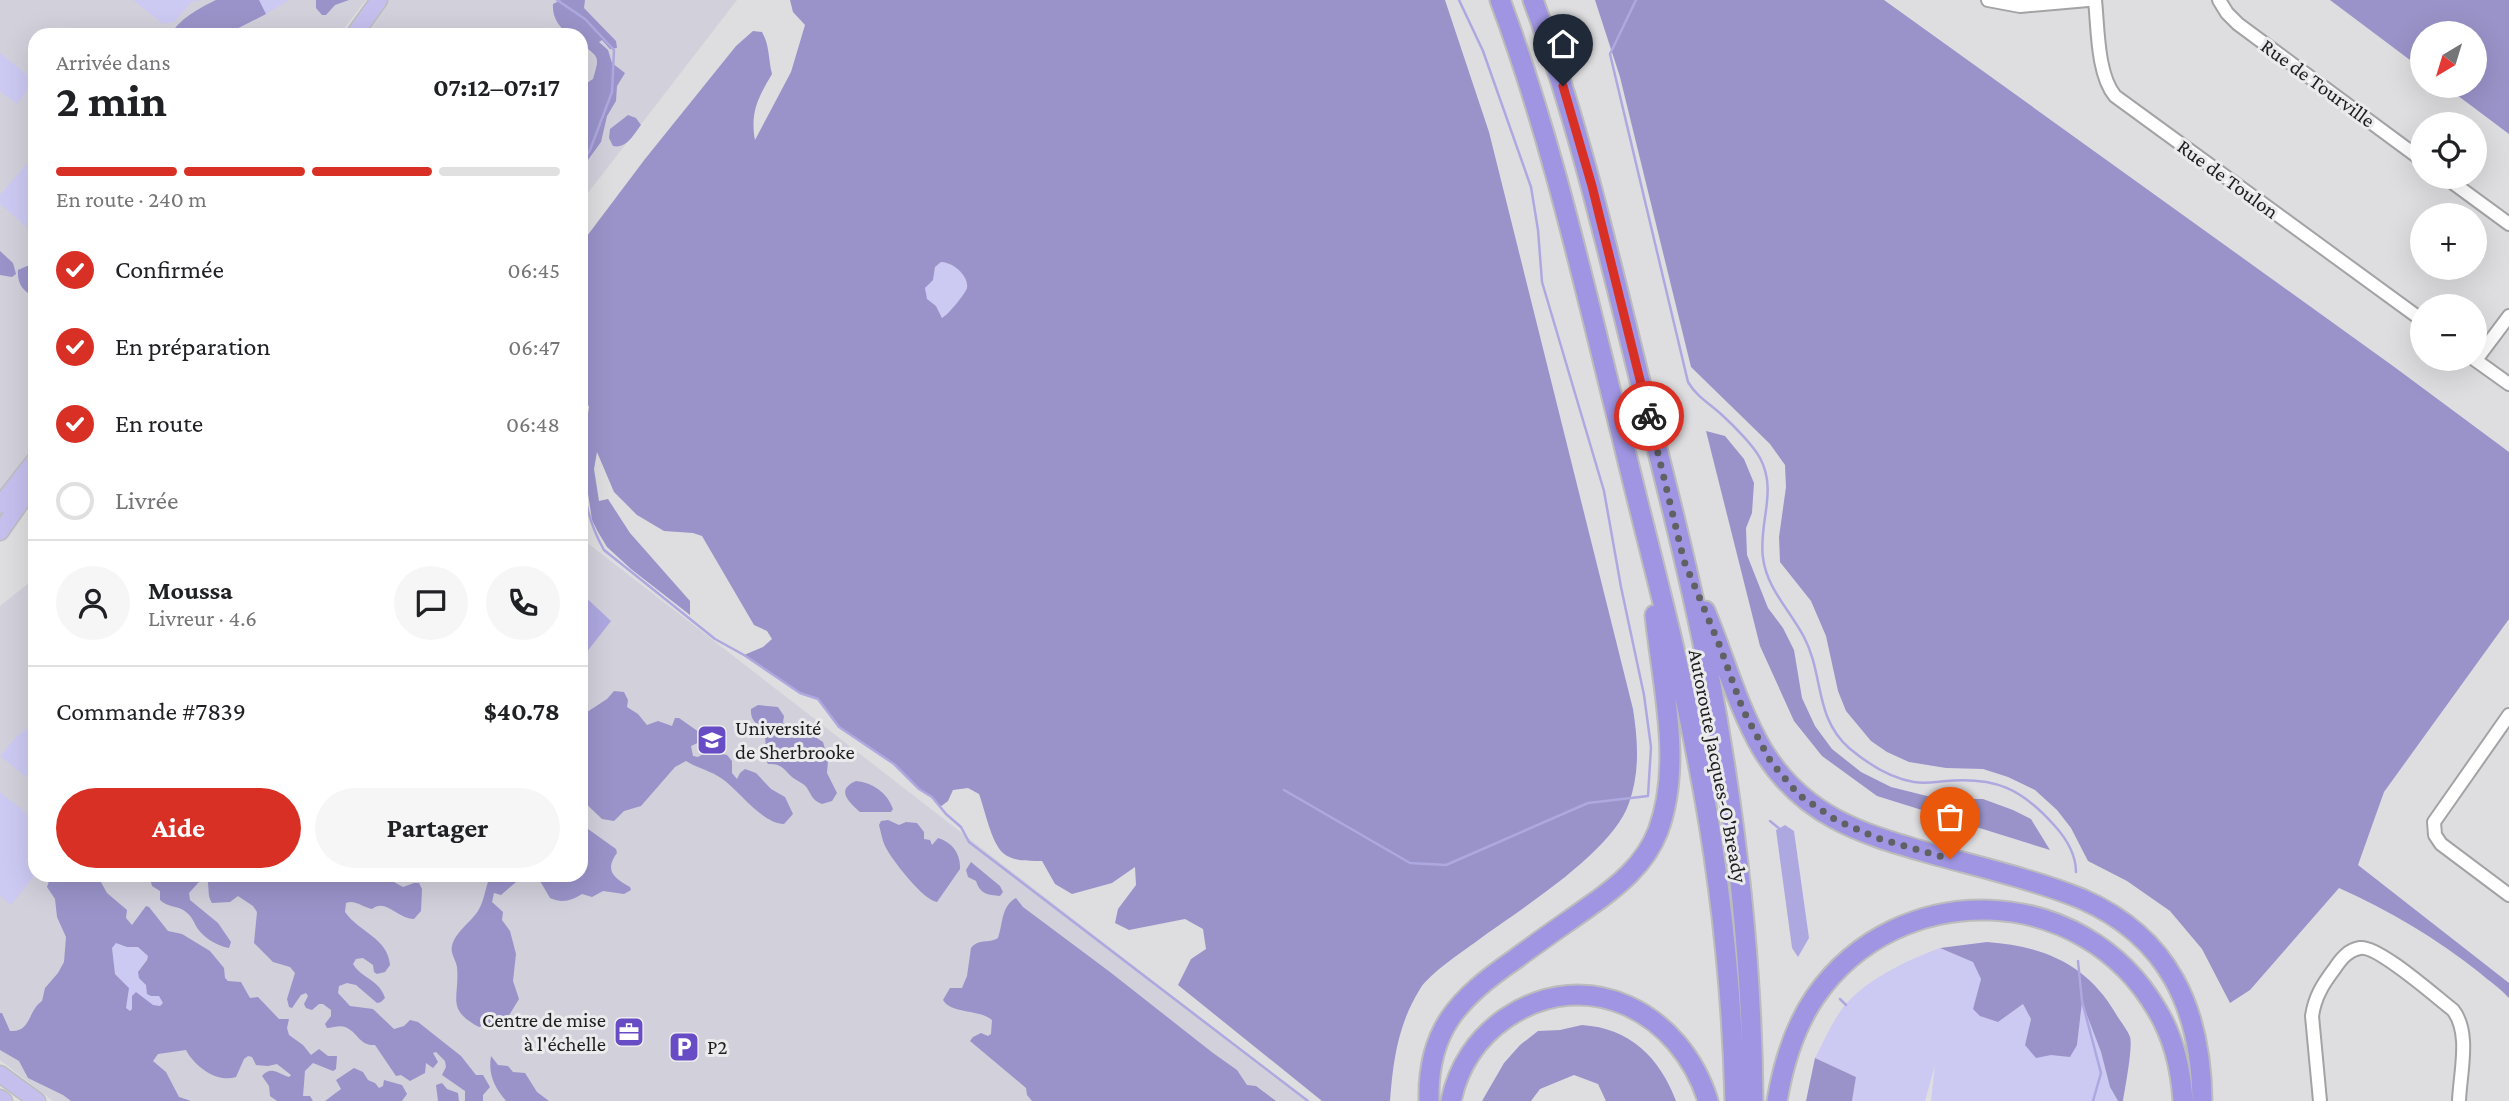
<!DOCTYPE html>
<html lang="fr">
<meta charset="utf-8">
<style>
:root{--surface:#fff;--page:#f6f6f6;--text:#202124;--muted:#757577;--line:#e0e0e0;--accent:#d93025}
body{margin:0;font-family:"Crimson Pro",serif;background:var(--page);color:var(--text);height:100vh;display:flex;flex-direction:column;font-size:26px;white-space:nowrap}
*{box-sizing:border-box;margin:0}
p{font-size:23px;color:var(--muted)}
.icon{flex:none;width:38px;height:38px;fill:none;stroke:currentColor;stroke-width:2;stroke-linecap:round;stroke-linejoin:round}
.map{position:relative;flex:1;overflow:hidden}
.details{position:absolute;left:28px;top:28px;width:560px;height:854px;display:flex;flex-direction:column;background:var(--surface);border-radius:21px;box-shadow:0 7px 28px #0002}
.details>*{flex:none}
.needle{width:46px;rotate:218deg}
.tools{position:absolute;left:2410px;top:21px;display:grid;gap:14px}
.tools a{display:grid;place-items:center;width:77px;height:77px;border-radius:50%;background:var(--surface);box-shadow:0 7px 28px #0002;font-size:35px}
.pin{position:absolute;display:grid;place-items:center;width:60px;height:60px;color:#fff;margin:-72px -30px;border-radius:50% 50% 50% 0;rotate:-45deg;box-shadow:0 0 7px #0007}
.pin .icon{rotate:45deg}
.courier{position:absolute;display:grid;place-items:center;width:70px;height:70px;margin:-35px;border:5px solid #d93025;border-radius:50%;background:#fff;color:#222;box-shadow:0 2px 9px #0007}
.summary em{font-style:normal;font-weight:700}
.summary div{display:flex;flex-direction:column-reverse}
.summary{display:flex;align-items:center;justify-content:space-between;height:119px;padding:0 28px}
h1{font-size:46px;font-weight:700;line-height:52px}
.bar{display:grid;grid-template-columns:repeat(4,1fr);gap:10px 7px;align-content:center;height:84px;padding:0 28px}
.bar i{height:9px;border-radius:5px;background:var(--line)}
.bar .active{background:var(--accent)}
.bar p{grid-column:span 4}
.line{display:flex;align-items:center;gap:18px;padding:0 28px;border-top:2px solid var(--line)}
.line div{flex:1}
.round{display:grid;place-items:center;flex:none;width:74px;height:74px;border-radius:37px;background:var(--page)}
ol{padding:0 28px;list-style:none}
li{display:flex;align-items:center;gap:21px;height:77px}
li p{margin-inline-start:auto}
li .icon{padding:7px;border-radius:50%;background:var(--accent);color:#fff;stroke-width:4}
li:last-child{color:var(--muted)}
li i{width:38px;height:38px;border:4px solid var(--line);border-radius:50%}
.action{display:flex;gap:14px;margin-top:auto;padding:14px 28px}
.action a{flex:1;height:80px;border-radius:42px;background:var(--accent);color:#fff;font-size:28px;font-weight:700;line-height:80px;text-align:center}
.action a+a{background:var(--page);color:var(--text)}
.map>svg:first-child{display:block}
</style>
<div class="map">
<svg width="2509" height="1101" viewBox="0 0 2509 1101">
<rect width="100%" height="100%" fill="#dedee1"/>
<!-- built -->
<path fill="#d1d0db" d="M0,0H366L339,35H35V453L0,497Z
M389,0H737L581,202V35H363Z
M581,538L1308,1101H53L0,1060V606L35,578V875H581Z"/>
<!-- green -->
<path fill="#ccc9f3" d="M133,0H201L191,2L174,22L163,24Z
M259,0H289L266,14Z
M0,53L35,81L17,104L0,91Z
M35,154V234L0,204V195Z
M941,262C952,262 969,275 967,288C965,294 948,316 942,318L936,306L926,299L925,288L933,279L935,267Z
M35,722V784L0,756L17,736Z
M0,792L35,820V875L11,905L0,896Z
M116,943L127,947H138L148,956L138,972C141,986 154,991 162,999L163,1003L160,1006L153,1005L132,996V1009L130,1011L126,1008L128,987L115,973L112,948Z
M1940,948L1973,961L1981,979L1973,1009L1998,1022L2023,1004L2031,1019L2025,1045H2077L2082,1001L2101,1052L2110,1087L2118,1101H1931L1935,1065L1925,1101H1852L1856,1077L1815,1058C1824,1041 1831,1024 1842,1009C1863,981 1907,960 1940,948Z"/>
<!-- forest -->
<path fill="#9993c9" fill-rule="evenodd" d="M216,0H259L266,14L225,35H172C175,21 203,6 216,0Z
M316,0H349L335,5L326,15H322L316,8Z
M585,0L584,8L616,41L617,48L610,49L602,40L599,42L608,50L612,63L625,73L617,86L616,101L607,116L601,142L585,164L588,183L584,186L586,196L581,202V87L593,79C600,56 599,57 581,44V35H569C559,27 552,17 553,4L561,0Z
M790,0H1445L1489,132L1633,709C1638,741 1640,772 1629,803C1612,853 1520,909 1477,941C1462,952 1429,974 1420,989C1398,1024 1393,1061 1390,1101H1322L1178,985L1191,959L1206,949L1203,929L1185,919L1129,930L1115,923L1118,909L1136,885L1135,867L1112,883L1072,894L1055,884L1042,861C1030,861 1013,862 1003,853C991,842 985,810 979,794L968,788L953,790L948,801L940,807L932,797L919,789L894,764L839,727L818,699L800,693L744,655L763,647L772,639L767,631L754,625L702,536L693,533L664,531L637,515L614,492L597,452L594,469L599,501L608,499L630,533L690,601V615L631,569L607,547L598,532L592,520L582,454L589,407L581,388V244L645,159L736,46L753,31L762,32C770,46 768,59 772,74C758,98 750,112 755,140L791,72L805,25L793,12ZM941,262C952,262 969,275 967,288C965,294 948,315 942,318L936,306L927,299L925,288L933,280L935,267Z
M1595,0H1884L2393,366L2509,452V619L2384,792L2358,865L2509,983V998C2500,988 2489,981 2480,973C2436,938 2390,911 2339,888L2250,990L2230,1003L2202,949L2170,911L2127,881L2088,861L2071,828L2057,810L2035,790L2008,777L1983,769L1946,768L1909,762L1887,752L1871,741L1846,711L1838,691L1826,636L1811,601L1780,562L1779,537L1786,487L1785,465L1770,444L1691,367L1620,77Z
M2330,0H2509V134L2445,86H2474V33H2422V69Z
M628,115L636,118L641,125C634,134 627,149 613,146L609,138L610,129Z
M0,251L13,263L16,274L12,277L0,275Z
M27,266H35V297C23,291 17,284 18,270Z
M1706,431L1725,436L1744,459L1754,483L1752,513L1746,528L1747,555L1768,608L1783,628L1794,650L1802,698L1815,726L1832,749L1861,772L1891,787L1939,799H1983L2013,810L2031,819L2050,850L1877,796L1822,756L1794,721L1760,646Z
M614,691L624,692L628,700L627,707L638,714L647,725L658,721L672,726L675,718H679L706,737L702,741L691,746L693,756L698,757L708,751L727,755L732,761V773L737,779L740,773L745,769L756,773L771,789L785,797L793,814L784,824C762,824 739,790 721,778C711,771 697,768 686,761L675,767L641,806L624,811L614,821L602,819L581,799V716L607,699Z
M758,705L778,707L784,716L783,723L787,725L795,724L823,742L828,760L827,773L837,793L832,801L822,804C812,800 812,796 807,788C804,783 797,781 792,777C784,769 781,763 768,764C762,754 768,744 764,734C760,723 750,723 751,709Z
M856,781C873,783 887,792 893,809L891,812H860C849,802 835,790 856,781Z
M888,820L899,825L906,822L917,823L924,832V839L930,840L932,845L938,838C952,842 961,854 960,869L937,902C924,901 891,859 885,846C882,840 881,832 879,825L881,821Z
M581,824L616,849L617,853C604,871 614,878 630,887L631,890L624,894L603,891L592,897L582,894C572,900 563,904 550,898L540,881L527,877L516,882L501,895L494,893L492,902L503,912L502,920L510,931L516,954L513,981L519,999L508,1017L479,1027C445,1009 460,998 457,967C456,960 450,953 452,946C455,932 471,922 478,911C485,900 485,886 491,875H581Z
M971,862L1000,886L1003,892L1000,896C988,895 980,894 976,881L968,877L966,870Z
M51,875H97L107,893L127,910L126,918L132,925L146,906L149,907L168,931L182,934L210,951L224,968L225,978L228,981L241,982L250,998L258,997L279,1019H289L287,1028L289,1035L303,1045L311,1055L319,1049L328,1056H337L336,1069L333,1071L313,1063L305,1071L303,1096H310L313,1101H277L270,1096L269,1086L262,1076C271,1065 279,1074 289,1077L291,1075L277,1064L268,1066L256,1065L252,1057L248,1056L244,1059L236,1077C217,1083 195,1067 186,1050L158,1054L153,1061L166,1072L179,1097L191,1101H71L63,1095L28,1078L19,1061L0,1050V1013H2L10,1031C31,1033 28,1010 42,1001L45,988L58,973L64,962L66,937L57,917L55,899L47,887ZM116,943L127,947H138L148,956L147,960L138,972L139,978L146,985L147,994L151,996H159L163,1003L160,1006L153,1005L136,992L132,996V1009L130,1011L126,1008L129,988L115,974L112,948Z
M149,875H192L197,877L199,882L189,893L190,900L218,923L231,942L229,948C217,946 202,937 196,926C193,920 191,916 186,912C178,905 168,908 160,900V891L152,886Z
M205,875H397L394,882L403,887L414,883H419L422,889L421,911L414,919C396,918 386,898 372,909C363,907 354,899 346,903L345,912C359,932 388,938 390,965L385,972L377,974L374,972L373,965L363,958L356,959L353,964C361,978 380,980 385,998L381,1002L377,1003L356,985L347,983L339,986L338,993L350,1006L373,1009L394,1029L404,1026L410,1020L418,1022L461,1056L476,1075H483L490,1087L483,1095V1101H465V1091L442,1075L446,1067L445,1061L436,1052L433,1053L438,1062L433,1068L426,1063L425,1073L410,1081L401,1075L396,1076L375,1045C359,1046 358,1032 345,1027C339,1025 333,1028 327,1028L325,1024L331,1016V1010L323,1004H319L312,1010L306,1008L304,1004L308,996L306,993L301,995L292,1008L289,1007L287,999L295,973L290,967L273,962L254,943L257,912L253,906L238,896L230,902L212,903C206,895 211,884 205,875Z
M1016,898L1023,907L1110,972L1213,1053L1237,1070L1247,1085L1256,1086L1276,1101H1032L1027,1095L1026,1088L970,1041L973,1037L981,1033L988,1036L991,1034L992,1020C979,1009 951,1014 943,1000L950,988H962L967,976L971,948C979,938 988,944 998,938C1003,924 1001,906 1016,898Z
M1987,942C2043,946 2087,964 2116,1014C2120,1021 2127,1029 2130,1037C2133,1047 2125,1088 2123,1101H2118L2110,1087L2101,1052L2082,1002L2077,1045L2070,1057L2051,1055L2036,1058L2025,1045L2031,1019L2023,1004L1998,1022L1980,1016L1973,1009L1981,979L1973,962L1940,948Z
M1582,1025C1630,1028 1660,1058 1676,1101H1606L1598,1084L1574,1075L1540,1089L1531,1101H1482L1504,1063L1520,1045L1538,1031L1560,1030Z
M491,1056L498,1065L508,1066L513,1072L525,1073L537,1092L549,1101H506C494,1087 488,1074 491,1056Z
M1815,1058L1856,1077L1852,1101H1806Z
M354,1068L363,1072L368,1080L375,1083L379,1088L383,1086L384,1080L402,1085L407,1094L402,1101H325L341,1089L336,1080Z
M442,1083L447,1089L458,1093L459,1101H438L436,1085Z"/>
<!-- water -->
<path fill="#aea8e0" d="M581,593L611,621L586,653L581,649Z
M1785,825L1794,831L1809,938L1798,957L1792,948L1776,830Z"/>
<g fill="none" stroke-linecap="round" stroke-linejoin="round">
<!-- stream -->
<path stroke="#aea8e0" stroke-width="2.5" d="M557,0L585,19L614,50L612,92L590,150L581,164
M1636,0L1610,54L1688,382C1697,397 1709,403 1722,415C1733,425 1753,445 1760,458C1778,491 1758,524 1763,558C1767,589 1790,610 1804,637C1824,675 1814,717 1849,748C1868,764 1889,778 1914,782C1925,784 1935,782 1946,781C1995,777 2021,788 2054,825C2065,837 2076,854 2076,872
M581,396L585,406L581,429
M581,468C584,498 589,524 604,550L715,639L744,655L800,693L818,699L839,727L894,764L919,789L932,797L946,814L961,827L969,842L1308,1101
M1284,790L1410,863L1446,865L1588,803L1648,796L1651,747L1644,695L1621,587L1604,491L1542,282L1538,230L1531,187L1483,51L1459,0
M1770,821L1781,830
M2078,961L2082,1001L2101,1073L2093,1101
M1840,999L1846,1005"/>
<!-- minor casing -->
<g stroke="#a3a3a6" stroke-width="16">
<path id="minor" d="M1988,0L2020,6L2088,0
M2095,0C2098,28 2097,74 2115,96L2422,320
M2219,0L2227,13L2238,24L2422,160
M2445,177L2509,224
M2474,359L2509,384
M2476,360L2509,316
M2509,715L2434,822L2435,835L2441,844L2509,895
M2320,1101L2312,1016C2315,996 2323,984 2335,968C2341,959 2348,950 2360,948C2378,945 2436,997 2453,1010C2471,1033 2460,1073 2459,1101"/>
</g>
<!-- major casing -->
<g stroke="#bcbcbc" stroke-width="19">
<path id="major" d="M354,35L379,0
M0,505L35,460
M0,532L35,482
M0,1074L37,1101
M0,1098L4,1101"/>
</g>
<!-- highway casing -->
<g stroke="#bcbcbc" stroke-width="23">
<path id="highway" d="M1500,0C1553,142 1585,290 1622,437C1647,542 1676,646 1696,752C1719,867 1732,984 1735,1101
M1533,0C1579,124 1608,253 1640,381C1664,476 1689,572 1708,668C1735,811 1752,956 1753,1101
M1705,611C1724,656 1737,706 1762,749C1802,815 1858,833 1929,853C1979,867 2032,879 2082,899C2169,937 2201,1009 2202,1101
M1429,1101C1427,1030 1459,998 1514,960C1538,942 1563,925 1587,908C1617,887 1645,865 1658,831C1683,764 1662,684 1655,615
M1451,1101C1458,1067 1477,1038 1506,1018C1588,963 1681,1013 1708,1101
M1777,1101C1783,1065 1794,1028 1815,997C1899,876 2083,882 2157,1010C2174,1038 2181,1069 2183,1101"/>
</g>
<!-- minor -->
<use href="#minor" stroke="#fff" stroke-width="12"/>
<!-- major -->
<use href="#major" stroke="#c5bfee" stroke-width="16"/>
<!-- highway -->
<use href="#highway" stroke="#9f95e3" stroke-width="19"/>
</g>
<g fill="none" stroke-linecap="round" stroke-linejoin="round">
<!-- done -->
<path stroke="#616163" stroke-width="7" stroke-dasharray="0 12.6" d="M1649,416L1684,561L1719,644L1743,710L1771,762L1799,795L1836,820L1877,838L1950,859"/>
<!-- route -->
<path stroke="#d93025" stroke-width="9" d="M1563,86L1592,186L1649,416"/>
</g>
<!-- icons -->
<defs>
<g id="university-square" transform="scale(1.575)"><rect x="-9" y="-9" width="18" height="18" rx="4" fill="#684cc5" stroke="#ebebee"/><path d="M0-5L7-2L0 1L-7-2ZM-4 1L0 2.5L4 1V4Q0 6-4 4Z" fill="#fff"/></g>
<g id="office-square" transform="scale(1.575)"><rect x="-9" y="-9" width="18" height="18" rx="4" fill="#684cc5" stroke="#ebebee"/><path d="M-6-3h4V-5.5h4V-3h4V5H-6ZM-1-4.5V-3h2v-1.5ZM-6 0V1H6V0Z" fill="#fff"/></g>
<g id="parking-square" transform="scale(1.575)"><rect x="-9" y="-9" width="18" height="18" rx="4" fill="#684cc5" stroke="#ebebee"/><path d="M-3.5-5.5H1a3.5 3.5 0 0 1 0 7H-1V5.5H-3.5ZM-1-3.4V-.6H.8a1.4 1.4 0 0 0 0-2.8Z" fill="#fff"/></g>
</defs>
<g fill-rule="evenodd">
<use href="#university-square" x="712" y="740"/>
<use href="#office-square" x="629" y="1032"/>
<use href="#parking-square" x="684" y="1047"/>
</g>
<g text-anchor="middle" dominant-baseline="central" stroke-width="6" stroke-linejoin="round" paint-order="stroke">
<!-- street labels -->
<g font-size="21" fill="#1e1e1f" stroke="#ebebee">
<text transform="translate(2318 83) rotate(36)">Rue de Tourville</text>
<text transform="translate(2228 179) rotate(36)">Rue de Toulon</text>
<text transform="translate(1718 766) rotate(79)">Autoroute Jacques-O'Bready</text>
</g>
<!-- poi labels -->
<g font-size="21" fill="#1e1e1f" stroke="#ebebee" text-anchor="start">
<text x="735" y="728">Université<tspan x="735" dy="24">de Sherbrooke</tspan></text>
<text x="606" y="1020" text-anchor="end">Centre de mise<tspan x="606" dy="24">à l'échelle</tspan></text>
<text x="707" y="1047">P2</text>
</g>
</g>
</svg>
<div class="tools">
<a><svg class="needle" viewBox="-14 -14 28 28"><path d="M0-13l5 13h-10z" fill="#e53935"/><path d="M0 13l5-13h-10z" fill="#757577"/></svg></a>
<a><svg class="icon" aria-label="locate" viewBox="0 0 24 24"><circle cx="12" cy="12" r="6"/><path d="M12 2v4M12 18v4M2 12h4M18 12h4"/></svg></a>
<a>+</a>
<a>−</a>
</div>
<div class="pin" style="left:1950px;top:859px;background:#ea580c"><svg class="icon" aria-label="bag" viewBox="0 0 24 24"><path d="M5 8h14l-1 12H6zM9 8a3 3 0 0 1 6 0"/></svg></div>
<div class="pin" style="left:1563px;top:86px;background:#1f2937"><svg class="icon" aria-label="home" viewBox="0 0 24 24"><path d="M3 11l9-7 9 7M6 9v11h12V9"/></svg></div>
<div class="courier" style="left:1649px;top:416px"><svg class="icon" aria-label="bike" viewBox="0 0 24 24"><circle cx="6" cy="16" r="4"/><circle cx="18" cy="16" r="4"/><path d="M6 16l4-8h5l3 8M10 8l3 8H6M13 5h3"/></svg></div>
<section class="details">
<div class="summary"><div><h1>2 min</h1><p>Arrivée dans</p></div><em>07:12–07:17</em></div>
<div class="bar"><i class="active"></i><i class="active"></i><i class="active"></i><i></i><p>En route · 240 m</p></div>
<ol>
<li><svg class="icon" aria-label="check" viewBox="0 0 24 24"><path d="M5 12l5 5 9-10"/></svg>Confirmée<p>06:45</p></li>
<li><svg class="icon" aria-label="check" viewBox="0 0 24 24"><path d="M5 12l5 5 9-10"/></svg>En préparation<p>06:47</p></li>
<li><svg class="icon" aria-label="check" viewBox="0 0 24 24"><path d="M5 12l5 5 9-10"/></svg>En route<p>06:48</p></li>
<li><i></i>Livrée</li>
</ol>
<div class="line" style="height:126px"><a class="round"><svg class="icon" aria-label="person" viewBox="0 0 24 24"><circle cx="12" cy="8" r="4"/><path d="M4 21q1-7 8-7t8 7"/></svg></a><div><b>Moussa</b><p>Livreur · 4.6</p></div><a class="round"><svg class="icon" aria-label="chat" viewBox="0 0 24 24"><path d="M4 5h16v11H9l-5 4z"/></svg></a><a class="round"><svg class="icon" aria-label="phone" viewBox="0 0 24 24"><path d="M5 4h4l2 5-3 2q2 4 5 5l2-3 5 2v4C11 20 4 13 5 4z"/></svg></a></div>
<div class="line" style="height:91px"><div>Commande #7839</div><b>$40.78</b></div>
<div class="action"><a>Aide</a><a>Partager</a></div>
</section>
</div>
